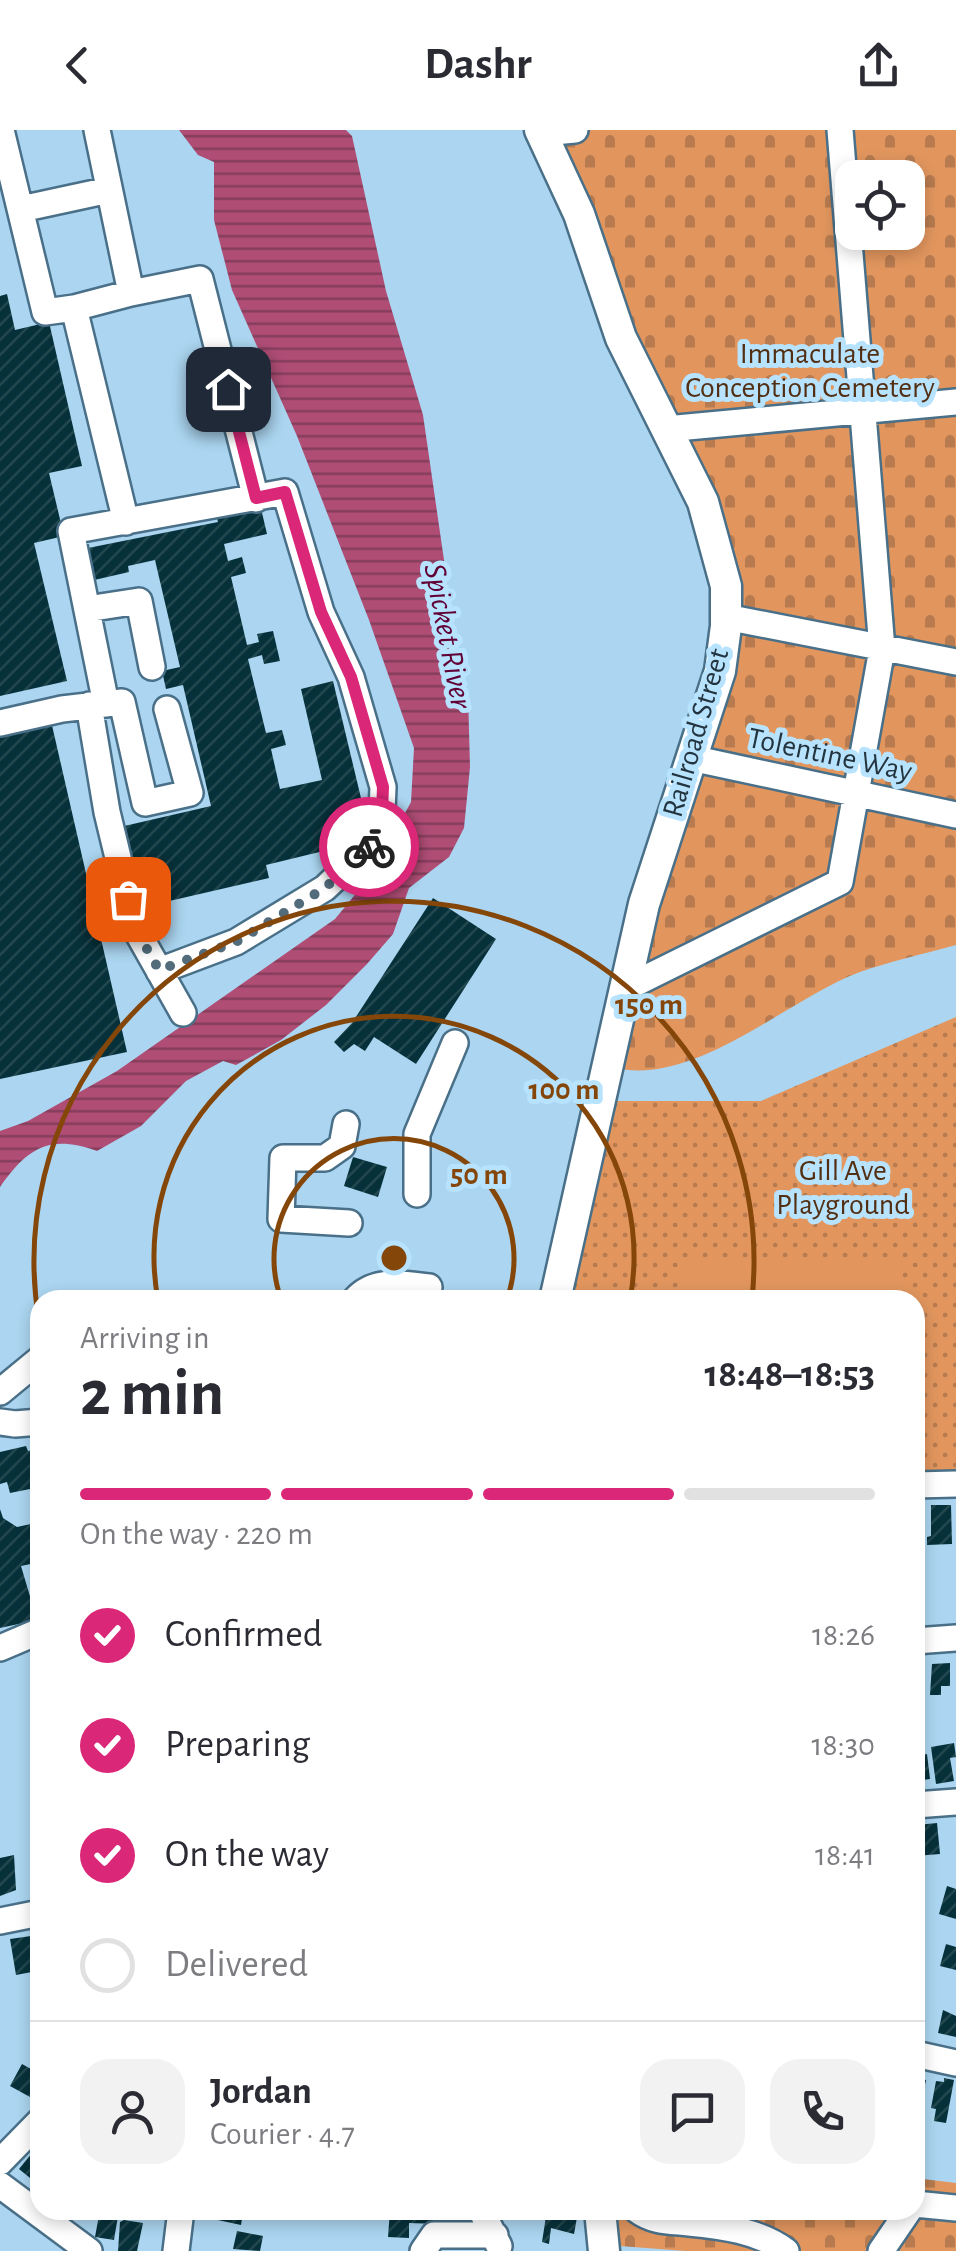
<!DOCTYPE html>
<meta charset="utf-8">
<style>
:root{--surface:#fff;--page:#f2f2f3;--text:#2b2b33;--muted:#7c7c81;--line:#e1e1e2;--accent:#db2777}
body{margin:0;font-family:"Alegreya Sans",sans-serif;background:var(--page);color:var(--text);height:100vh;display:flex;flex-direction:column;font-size:38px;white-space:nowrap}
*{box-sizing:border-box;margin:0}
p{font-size:32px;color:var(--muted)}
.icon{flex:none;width:55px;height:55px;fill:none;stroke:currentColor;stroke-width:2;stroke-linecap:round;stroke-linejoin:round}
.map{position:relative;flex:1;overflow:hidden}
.panel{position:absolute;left:30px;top:1160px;width:895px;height:930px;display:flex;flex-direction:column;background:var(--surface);border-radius:30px;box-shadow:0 5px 15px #0003}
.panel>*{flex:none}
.buttons{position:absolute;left:835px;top:30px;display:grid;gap:20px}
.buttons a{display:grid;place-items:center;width:90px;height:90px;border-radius:20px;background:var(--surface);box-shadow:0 5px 15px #0003;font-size:50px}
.pin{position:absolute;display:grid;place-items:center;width:85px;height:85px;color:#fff;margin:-42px;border-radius:20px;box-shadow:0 5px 15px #0006}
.courier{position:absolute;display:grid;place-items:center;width:100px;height:100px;margin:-50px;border:8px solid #db2777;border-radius:50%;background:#fff;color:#222;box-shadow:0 2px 12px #0007}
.head em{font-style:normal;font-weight:700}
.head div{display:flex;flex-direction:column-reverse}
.head{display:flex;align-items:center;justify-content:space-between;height:170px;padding:0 50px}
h1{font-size:65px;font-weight:700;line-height:75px}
.bar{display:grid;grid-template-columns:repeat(4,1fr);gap:15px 10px;align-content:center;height:120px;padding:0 50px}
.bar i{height:12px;border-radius:8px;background:var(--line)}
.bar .selected{background:var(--accent)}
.bar p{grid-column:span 4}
.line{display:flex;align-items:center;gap:25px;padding:0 50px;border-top:2px solid var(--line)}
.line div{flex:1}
.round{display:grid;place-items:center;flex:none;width:105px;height:105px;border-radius:30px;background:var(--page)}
ol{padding:0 50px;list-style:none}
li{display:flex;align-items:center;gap:30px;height:110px}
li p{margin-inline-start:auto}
li .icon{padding:10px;border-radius:50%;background:var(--accent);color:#fff;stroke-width:4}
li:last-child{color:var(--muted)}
li i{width:55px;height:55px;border:5px solid var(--line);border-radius:50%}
header{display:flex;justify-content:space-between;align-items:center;height:130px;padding:0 50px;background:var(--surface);font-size:45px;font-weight:700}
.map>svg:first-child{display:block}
</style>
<header><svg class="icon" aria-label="back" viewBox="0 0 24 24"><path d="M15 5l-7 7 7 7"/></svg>Dashr<svg class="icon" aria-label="share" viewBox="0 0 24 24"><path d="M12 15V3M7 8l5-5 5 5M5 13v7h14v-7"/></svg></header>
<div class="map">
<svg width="956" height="2121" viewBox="0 0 956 2121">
<defs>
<pattern id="grass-dots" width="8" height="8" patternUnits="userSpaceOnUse" patternTransform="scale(2.5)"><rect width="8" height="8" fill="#e2965e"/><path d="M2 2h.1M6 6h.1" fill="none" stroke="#b77b4f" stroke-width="1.8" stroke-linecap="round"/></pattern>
<pattern id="cemetery-stones" width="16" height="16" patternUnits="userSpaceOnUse" patternTransform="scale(2.5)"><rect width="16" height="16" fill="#e2965e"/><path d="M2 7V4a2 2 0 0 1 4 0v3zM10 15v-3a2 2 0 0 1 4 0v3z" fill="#b77b4f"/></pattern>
<pattern id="water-rules" width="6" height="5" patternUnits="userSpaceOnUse" patternTransform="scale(2.5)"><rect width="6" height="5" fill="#af4d75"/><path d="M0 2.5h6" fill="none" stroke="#863e5c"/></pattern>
<pattern id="building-hatch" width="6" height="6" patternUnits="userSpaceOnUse" patternTransform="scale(2.5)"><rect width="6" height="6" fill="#07313a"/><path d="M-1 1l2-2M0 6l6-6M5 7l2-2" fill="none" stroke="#22474f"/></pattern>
</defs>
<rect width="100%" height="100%" fill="#abd5f0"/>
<!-- grass -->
<path fill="url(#grass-dots)" d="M956,887V1346H915V1170H567L613,971H761Z"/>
<!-- cemetery -->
<path fill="url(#cemetery-stones)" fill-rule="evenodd" d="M551,0H956V815C924,824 891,831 860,842C787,869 697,956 615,938L655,766L736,516L667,283ZM852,48H908V102H852Z
M915,2048L956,2053V2121H685L620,2116L618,2080H915Z"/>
<!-- garden -->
<path fill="#e2965e" d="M898,1130V1170H678V1132Z"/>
<!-- water -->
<path fill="url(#water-rules)" d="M179,0H346L352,6L386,161L423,285L456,513L468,563L470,637L464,698L449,727L409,758L393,804L367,834L326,875L281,910L236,935L223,931L186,951L141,996L97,1021C50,1004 28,1017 0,1057V1001L28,991L117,941L335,789L372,744L411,672L414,618L369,490L297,306L232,160L214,90V32L198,25Z"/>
<!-- building -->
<path fill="url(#building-hatch)" d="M7,164L15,200L49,192L82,336L49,343L64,406L34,413L67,551L0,566V166Z
M259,370L267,404L224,414L228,431L242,427L246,443L231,447L247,515L259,512L257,504L273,501L280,531L264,534L262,525L248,529L266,603L282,600L286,615L271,619L280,659L322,650L301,559L333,551L366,689L336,697L340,717L266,735L269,748L139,778L120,697L211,676L183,555L166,559L162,541L180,537L155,430L128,436L129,442L90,451L83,419L218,392L215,380Z
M51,591L127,922L0,949V601Z
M433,768L496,809L416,934L374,907L365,921L354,914L344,922L334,912L352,893Z
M353,1027L387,1037L378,1067L344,1056Z
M26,1316L28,1321L34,1320L40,1357L10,1363L7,1352L0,1354V1322Z
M931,1375H951L952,1414L927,1415V1407L931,1406Z
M0,1379L3,1388L17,1397L40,1392V1432L21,1436L37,1490L0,1498Z
M922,1533L925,1569H915V1534Z
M950,1533V1556H941V1565H930L932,1534Z
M954,1613L956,1627L950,1628L954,1651L936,1654L931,1617Z
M927,1624L930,1649L915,1651V1625Z
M937,1693L940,1724L915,1726V1716L918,1715L917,1695Z
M14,1725L16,1760L0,1766V1728Z
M947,1756L956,1759V1789L939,1784Z
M31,1806L37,1841L16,1845L10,1809Z
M946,1814L956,1817V1840L940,1836Z
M943,1880L956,1886V1907L938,1903Z
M22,1934L40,1944V1955L30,1967L10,1956Z
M915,1948L926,1950L917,1994H915Z
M944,1948L954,1950L946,1993L934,1991L936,1979L931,1978L936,1951L944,1952Z
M40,2013V2046L35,2052L19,2039Z
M96,2080H119L114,2110L95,2107L99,2085L95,2084Z
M201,2080L243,2083L241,2095L199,2086Z
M390,2080H468V2095L409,2093V2108L388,2107Z
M547,2080L578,2082L574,2104L551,2098L549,2114L542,2112Z
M124,2090L143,2093L137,2121H118L120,2092Z
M237,2101L263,2106L260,2121L233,2119Z"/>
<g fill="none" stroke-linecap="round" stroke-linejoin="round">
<!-- minor casing -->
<g stroke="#497088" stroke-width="30">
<path id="minor" d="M1,0L45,182L74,178L126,392
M97,0L131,163L200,149L256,369
M542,3L575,0
M21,79L109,60
M74,178L131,163
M666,299L956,272
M87,479L139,471L152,537
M726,487L956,532
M106,574L71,401L285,362L321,482L351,547L383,657L381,705L325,758L236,812L159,841
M89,575L107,682L135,798L183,883
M0,593L62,579L122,572L145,673L190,663L167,579
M691,628L956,685
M624,859L840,752L882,519L840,0
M346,994L342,1016L325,1028H283L281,1089L349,1093
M417,1064V1004L455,913
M355,1170C374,1148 403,1154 429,1157
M0,1262L40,1229
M0,1292L15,1294L40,1292
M915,1355L956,1354
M915,1511L956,1508
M0,1518L40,1501
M915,1675L956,1672
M0,1791L40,1783
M915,1924L956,1933
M0,2032L40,1991
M0,2055L89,2121
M915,2074L956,2078
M481,2080L499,2116
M637,2080C653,2092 669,2091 689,2093C722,2096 759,2101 786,2121
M176,2121L181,2080
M423,2121L434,2105H495
M881,2121L909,2080"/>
</g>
<!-- major casing -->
<g stroke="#497088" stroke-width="35">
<path id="major" d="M540,0L579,84L621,208L703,372L726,456V496L720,541L644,774L555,1170
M600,2080L604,2121"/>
</g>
<!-- minor -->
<use href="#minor" stroke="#fff" stroke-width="25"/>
<!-- major -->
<use href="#major" stroke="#fff" stroke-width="30"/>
</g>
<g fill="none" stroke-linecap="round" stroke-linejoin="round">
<!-- done -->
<path stroke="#536c7c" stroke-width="10" stroke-dasharray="0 18" d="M128,769L135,798L159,840L236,812L325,758L369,717"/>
<!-- route -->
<path stroke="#db2777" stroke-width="12" d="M228,259L256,368L285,362L321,482L351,547L383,657L381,706L369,717"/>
</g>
<!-- distance rings -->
<g fill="none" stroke="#85460a" stroke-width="5">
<path d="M281 1169A120 120 0 1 1 507 1169"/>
<path d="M158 1170A240 240 0 1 1 630 1170"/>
<path d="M39 1191A360 360 0 1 1 752 1169"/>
</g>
<g text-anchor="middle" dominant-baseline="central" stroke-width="10" stroke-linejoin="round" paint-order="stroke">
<!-- park labels -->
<g font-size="30" fill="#522f13" stroke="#b8e3fe">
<text x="810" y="224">Immaculate<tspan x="810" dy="34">Conception Cemetery</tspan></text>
<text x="843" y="1041">Gill Ave<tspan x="843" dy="34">Playground</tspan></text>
</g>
<!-- street labels -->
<g font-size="30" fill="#23343e" stroke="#b8e3fe">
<text transform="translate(696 603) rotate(-74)">Railroad Street</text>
<text transform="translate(830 625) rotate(12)">Tolentine Way</text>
</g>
<!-- water labels -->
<g font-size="32" font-style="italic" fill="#600034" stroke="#b8e3fe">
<text transform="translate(448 506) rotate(79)">Spicket River</text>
</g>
</g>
<circle cx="394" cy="1128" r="15" fill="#85460a" stroke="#b8e3fe" stroke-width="5"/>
<g font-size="30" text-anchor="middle" font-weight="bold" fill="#85460a" stroke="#b8e3fe" stroke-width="10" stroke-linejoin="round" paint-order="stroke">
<text x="649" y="884">150 m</text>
<text x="564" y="969">100 m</text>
<text x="479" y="1054">50 m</text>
</g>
</svg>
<div class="buttons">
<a><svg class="icon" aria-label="locate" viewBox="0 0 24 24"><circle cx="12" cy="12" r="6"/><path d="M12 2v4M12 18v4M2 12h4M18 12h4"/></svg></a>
</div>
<div class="pin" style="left:128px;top:769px;background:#ea580c"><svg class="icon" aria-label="bag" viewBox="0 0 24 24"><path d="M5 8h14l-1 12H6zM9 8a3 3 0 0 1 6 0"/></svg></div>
<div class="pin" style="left:228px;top:259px;background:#1f2937"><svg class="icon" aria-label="home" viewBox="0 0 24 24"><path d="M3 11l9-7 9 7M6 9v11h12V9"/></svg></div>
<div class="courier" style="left:369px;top:717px"><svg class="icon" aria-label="bike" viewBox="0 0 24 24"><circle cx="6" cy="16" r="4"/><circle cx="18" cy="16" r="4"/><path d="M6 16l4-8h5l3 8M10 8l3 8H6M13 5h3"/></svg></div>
<section class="panel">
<div class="head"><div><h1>2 min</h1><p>Arriving in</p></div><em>18:48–18:53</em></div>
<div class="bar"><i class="selected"></i><i class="selected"></i><i class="selected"></i><i></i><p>On the way · 220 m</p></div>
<ol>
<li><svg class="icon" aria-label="check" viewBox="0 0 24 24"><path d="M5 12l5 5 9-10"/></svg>Confirmed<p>18:26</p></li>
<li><svg class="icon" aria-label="check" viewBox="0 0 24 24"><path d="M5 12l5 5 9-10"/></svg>Preparing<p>18:30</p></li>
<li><svg class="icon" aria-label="check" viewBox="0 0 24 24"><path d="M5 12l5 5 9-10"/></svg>On the way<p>18:41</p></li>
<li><i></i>Delivered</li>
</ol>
<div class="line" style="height:180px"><a class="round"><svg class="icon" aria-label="person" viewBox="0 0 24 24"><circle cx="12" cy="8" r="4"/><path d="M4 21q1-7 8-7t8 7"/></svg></a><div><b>Jordan</b><p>Courier · 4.7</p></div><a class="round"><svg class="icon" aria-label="chat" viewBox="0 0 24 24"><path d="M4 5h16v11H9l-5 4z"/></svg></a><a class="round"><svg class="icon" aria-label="phone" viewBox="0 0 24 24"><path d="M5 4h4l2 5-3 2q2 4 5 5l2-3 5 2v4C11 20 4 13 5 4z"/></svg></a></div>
</section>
</div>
